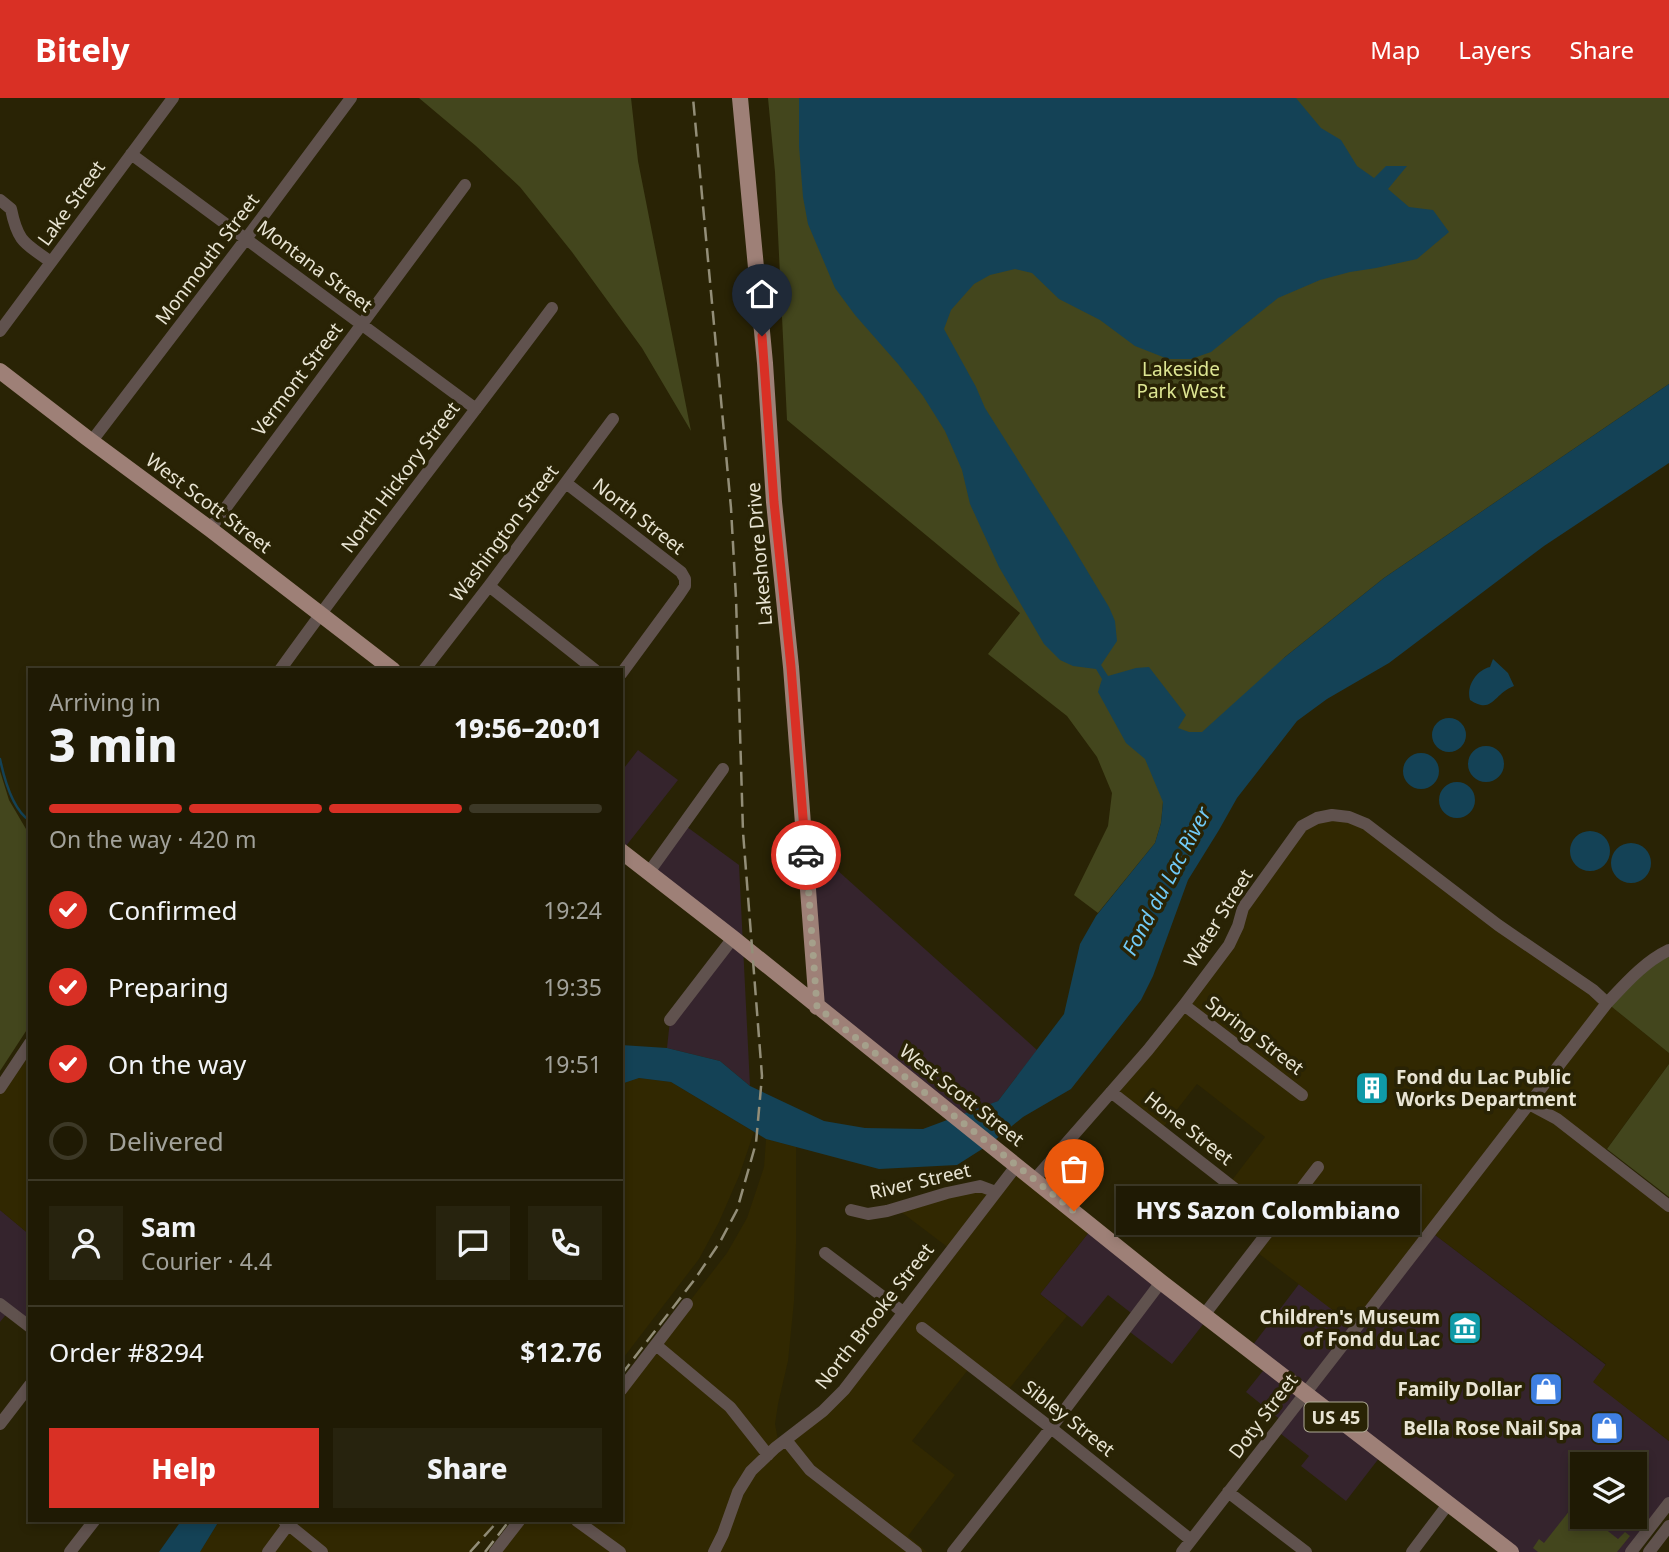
<!DOCTYPE html>
<meta charset="utf-8">
<style>
:root{--surface:#1f1a04;--page:#27230e;--text:#f1f3f6;--muted:#a1a19a;--line:#3c3826;--accent:#d93025}
body{margin:0;font-family:"Noto Sans",sans-serif;background:var(--page);color:var(--text);height:100vh;display:flex;flex-direction:column;font-size:26px;white-space:nowrap}
*{box-sizing:border-box;margin:0}
p{font-size:23px;color:var(--muted)}
.icon{flex:none;width:38px;height:38px;fill:none;stroke:currentColor;stroke-width:2;stroke-linecap:round;stroke-linejoin:round}
.map{position:relative;flex:1;overflow:hidden}
.side{position:absolute;left:28px;top:570px;width:595px;height:854px;display:flex;flex-direction:column;background:var(--surface);border-radius:0px;box-shadow:0 4px 10px #0003,0 0 0 2px var(--line)}
.side>*{flex:none}
.controls{position:absolute;left:1570px;top:1354px;display:grid;gap:14px}
.controls a{display:grid;place-items:center;width:77px;height:77px;border-radius:0px;background:var(--surface);box-shadow:0 4px 10px #0003,0 0 0 2px var(--line);font-size:35px}
.pin{position:absolute;display:grid;place-items:center;width:60px;height:60px;color:#fff;margin:-72px -30px;border-radius:50% 50% 50% 0;rotate:-45deg;box-shadow:0 0 7px #0007}
.pin .icon{rotate:45deg}
.courier{position:absolute;display:grid;place-items:center;width:70px;height:70px;margin:-35px;border:5px solid #d93025;border-radius:50%;background:#fff;color:#222;box-shadow:0 2px 9px #0007}
.bubble{position:absolute;height:49px;border-radius:0px;background:var(--surface);box-shadow:0 4px 10px #0003,0 0 0 2px var(--line);font-size:23px;font-weight:800;line-height:49px;text-align:center}
.headline em{font-style:normal;font-weight:800}
.headline div{display:flex;flex-direction:column-reverse}
.headline{display:flex;align-items:center;justify-content:space-between;height:119px;padding:0 21px}
h1{font-size:46px;font-weight:800;line-height:52px}
.bar{display:grid;grid-template-columns:repeat(4,1fr);gap:10px 7px;align-content:center;height:84px;padding:0 21px}
.bar i{height:9px;border-radius:5px;background:var(--line)}
.bar .active{background:var(--accent)}
.bar p{grid-column:span 4}
.line{display:flex;align-items:center;gap:18px;padding:0 21px;border-top:2px solid var(--line)}
.line div{flex:1}
.round{display:grid;place-items:center;flex:none;width:74px;height:74px;border-radius:0px;background:var(--page)}
ol{padding:0 21px;list-style:none}
li{display:flex;align-items:center;gap:21px;height:77px}
li p{margin-inline-start:auto}
li .icon{padding:7px;border-radius:50%;background:var(--accent);color:#fff;stroke-width:4}
li:last-child{color:var(--muted)}
li i{width:38px;height:38px;border:4px solid var(--line);border-radius:50%}
.cta{display:flex;gap:14px;margin-top:auto;padding:14px 21px}
.cta a{flex:1;height:80px;border-radius:0px;background:var(--accent);color:#fff;font-size:28px;font-weight:800;line-height:80px;text-align:center}
.cta a+a{background:var(--page);color:var(--text)}
header{display:flex;align-items:center;gap:42px;box-sizing:border-box;height:98px;padding:0 35px;background:var(--accent);color:#fff}
header strong{font-size:33px}
nav{display:flex;gap:38px;margin-inline-start:auto;font-size:24px}
.map>svg:first-child{display:block}
</style>
<header>
<strong>Bitely</strong>
<nav><a>Map</a><a>Layers</a><a>Share</a></nav>
</header>
<div class="map">
<svg width="1669" height="1454" viewBox="0 0 1669 1454">
<rect width="100%" height="100%" fill="#292305"/>
<!-- commercial -->
<path fill="#35242d" fill-rule="evenodd" d="M638,652L678,682L622,753L621,674Z
M683,726L739,767L750,988L720,963L667,950L670,922L733,840L649,774Z
M806,744L1037,952L998,1003L957,1020L817,909Z
M0,1112L30,1137V1229L9,1213L0,1224Z
M1093,1129L1208,1220L1172,1266L1126,1231L1135,1218L1108,1197L1082,1229L1040,1196Z
M1430,1133L1606,1267L1594,1284L1669,1343V1405L1631,1454H1511L1383,1355L1346,1403L1301,1368L1309,1358L1276,1332L1282,1323L1246,1294L1262,1274L1269,1268L1249,1252L1299,1186L1357,1229ZM1582,1367H1634V1419H1582Z"/>
<!-- built -->
<path fill="#312801" d="M1349,719L1607,905L1669,955V966L1603,1056L1669,1108V1343L1593,1284L1606,1266L1430,1133L1356,1230L1254,1152L1275,1123L1229,1086L1265,1039L1197,986L1161,1032L1111,994L1184,907L1302,728Z
M30,945V1137L0,1112V990Z
M639,980L671,984L754,1034L739,1078L719,1124L699,1161L621,1263V986Z
M766,1041L796,1049V1146L794,1203L788,1263L778,1306L775,1326L779,1347L813,1322L950,1151L896,1110L947,1095L996,1093L1017,1067L1093,1129L1040,1196L1067,1218L1006,1295L971,1268L912,1343L955,1377L908,1438L927,1454H495L519,1423H621V1292L727,1155L747,1120L764,1069Z
M219,1423H497L472,1454H200Z"/>
<!-- green -->
<path fill="#43461d" d="M419,0H631L638,63L691,333L642,250L572,154L520,89L476,48Z
M768,0H1669V286L1384,480L1285,559L1163,704L1161,725L1155,745L1098,815L1074,797L1108,728L1112,695L1097,659L1067,618L988,556L1020,515L787,322L775,74Z
M0,673L9,702L26,731L30,734V927L0,973Z
M1669,852V955L1607,905Z
M1669,966V1099L1607,1051Z
M1574,1407L1582,1413V1419H1590L1618,1441L1625,1434L1630,1438L1617,1454H1538L1533,1450L1539,1441L1544,1445Z"/>
<!-- water -->
<path fill="#144256" d="M799,0H1296L1321,30L1341,42L1357,68L1374,80L1386,68H1407L1388,91L1409,109L1433,112L1449,134L1417,161L1376,170L1350,174L1320,182L1278,200L1211,254L1191,261H1168L1135,248L1100,222L1059,201L1032,175L1015,171L990,177L974,186L951,212L944,231L976,289L985,310L1068,441L1109,509L1115,523L1117,543L1101,567L1108,578L1136,570L1149,569L1186,617L1178,630L1189,634H1202L1285,559L1384,480L1669,286V365L1544,448L1389,565L1327,601L1297,623L1237,700L1219,732L1188,782L1153,878L1141,902L1071,991L1023,1019L990,1046L957,1067L879,1071L766,1041L671,984L639,980L621,986V947L667,950L720,963L750,988L824,1023L865,1030L923,1031L998,1003L1064,916L1080,846L1096,818L1155,745L1161,725L1163,704L1145,661L1126,645L1098,594L1102,581L1096,571L1073,568L1060,562L1044,546L999,469L970,406L962,372L945,333L923,298L898,266L855,217L835,190L808,126L803,99L799,48Z
M1493,561L1508,575L1514,588C1493,596 1493,617 1470,602C1466,589 1476,572 1490,569Z
M1432 637a17 17 0 1 1 34 0a17 17 0 1 1-34 0Z
M1468 666a18 18 0 1 1 36 0a18 18 0 1 1-36 0Z
M1403 673a18 18 0 1 1 36 0a18 18 0 1 1-36 0Z
M1439 702a18 18 0 1 1 36 0a18 18 0 1 1-36 0Z
M1570 753a20 20 0 1 1 40 0a20 20 0 1 1-40 0Z
M1611 765a20 20 0 1 1 40 0a20 20 0 1 1-40 0Z
M181,1423H219L200,1454H159Z"/>
<g fill="none" stroke-linecap="round" stroke-linejoin="round">
<!-- stream -->
<path stroke="#144256" stroke-width="2.5" d="M0,661C4,680 13,712 30,723"/>
<!-- minor -->
<path stroke="#60524e" stroke-width="12" d="M131,56L476,311
M0,102L11,111C18,145 25,145 51,164
M0,233L173,0
M91,344L246,141L351,0
M566,385L681,474L685,481V488L679,497L621,576
M210,431L465,87
M489,488L595,572
M280,572C368,449 462,331 552,210
M424,572L489,488L613,321
M649,774L723,671
M1184,907L1302,997
M670,922L733,840
M0,990L30,945
M1111,994L1276,1123
M1529,1006L1557,1021L1669,1108
M1035,1081L1148,952L1184,907L1229,847L1238,828L1243,810L1302,728L1317,720L1332,717L1349,719L1366,726L1498,827L1593,892L1607,905
M851,1112L868,1116L887,1113L947,1095L980,1088L996,1094
M825,1155L903,1214
M0,1206L30,1229
M1204,1217L1318,1069
M922,1230L1051,1330L1191,1442
M656,1247L730,1309L768,1357
M621,1292L687,1206
M0,1326L30,1287
M786,1342L810,1372L916,1454
M1228,1394L1306,1454
M284,1423L322,1454
M577,1423L620,1454
M70,1454L94,1423
M268,1454L288,1427
M495,1454L519,1423
M714,1454L723,1436L738,1394L751,1373L775,1350L823,1313L844,1292L1017,1067
M953,1454L1051,1330L1161,1184
M1182,1454C1324,1271 1466,1089 1607,905C1626,885 1644,864 1669,852
M1412,1454L1449,1405
M1631,1454L1669,1405
M1649,1454L1669,1428"/>
<!-- major -->
<path stroke="#9e8077" stroke-width="16" d="M740,0L765,265L774,404L791,569L817,909
M0,273L87,340L210,431L393,572
M621,753L733,840L1161,1184L1511,1454"/>
<!-- rail -->
<path stroke="#938e78" stroke-width="2.5" stroke-dasharray="14 7" stroke-linecap="butt" d="M621,1277L695,1181L720,1144L737,1112L756,1045L762,978L743,734L736,500L731,410L693,0
M470,1454L498,1423
M485,1454L509,1423"/>
</g>
<g fill="none" stroke-linecap="round" stroke-linejoin="round">
<!-- done -->
<path stroke="#a5a08b" stroke-width="7" stroke-dasharray="0 12.6" d="M806,757L817,909L1074,1113"/>
<!-- route -->
<path stroke="#d93025" stroke-width="9" d="M762,238L774,404L791,569L806,757"/>
</g>
<!-- icons -->
<defs>
<g id="building-square" transform="scale(1.75)"><rect x="-9" y="-9" width="18" height="18" rx="4" fill="#0f9aa8" stroke="#292305"/><path d="M-4-6H4V6H1V3H-1V6H-4ZM-2.5-4.3h1.7v1.8h-1.7ZM.8-4.3h1.7v1.8H.8ZM-2.5-1h1.7V.8h-1.7ZM.8-1h1.7V.8H.8Z" fill="#fff"/></g>
<g id="museum-square" transform="scale(1.75)"><rect x="-9" y="-9" width="18" height="18" rx="4" fill="#0f9aa8" stroke="#292305"/><path d="M0-6L6-3V-2H-6V-3ZM-5-1h2V3h-2ZM-1-1h2V3h-2ZM3-1h2V3H3ZM-6 4H6V6H-6Z" fill="#fff"/></g>
<g id="shop-square" transform="scale(1.75)"><rect x="-9" y="-9" width="18" height="18" rx="4" fill="#3f7fe0" stroke="#292305"/><path d="M-5-2.5h2.3a2.7 3.5 0 0 1 5.4 0H5L5.5 6h-11ZM-1.5-2.5h3a1.5 2.3 0 0 0-3 0Z" fill="#fff"/></g>
</defs>
<g fill-rule="evenodd">
<use href="#building-square" x="1372" y="990"/>
<use href="#museum-square" x="1465" y="1230"/>
<use href="#shop-square" x="1546" y="1291"/>
<use href="#shop-square" x="1607" y="1330"/>
</g>
<g text-anchor="middle" dominant-baseline="central" stroke-width="7" stroke-linejoin="round" paint-order="stroke">
<!-- shield labels -->
<rect fill="#292305" stroke="#afaa95" stroke-width="2" x="1304.5" y="1304.5" width="63" height="29" rx="5"/>
<g font-size="18" font-weight="bold" fill="#e8e4d3">
<text x="1336" y="1319">US 45</text>
</g>
<!-- street labels -->
<g font-size="19" fill="#e8e4d3" stroke="#292305">
<text transform="translate(71 105) rotate(-54)">Lake Street</text>
<text transform="translate(207 161) rotate(-53)">Monmouth Street</text>
<text transform="translate(315 168) rotate(37)">Montana Street</text>
<text transform="translate(297 281) rotate(-53)">Vermont Street</text>
<text transform="translate(400 379) rotate(-53)">North Hickory Street</text>
<text transform="translate(209 405) rotate(37)">West Scott Street</text>
<text transform="translate(639 418) rotate(38)">North Street</text>
<text transform="translate(504 435) rotate(-53)">Washington Street</text>
<text transform="translate(759 456) rotate(-95)">Lakeshore Drive</text>
<text transform="translate(1218 820) rotate(-58)">Water Street</text>
<text transform="translate(1255 937) rotate(37)">Spring Street</text>
<text transform="translate(962 997) rotate(38)">West Scott Street</text>
<text transform="translate(1189 1030) rotate(38)">Hone Street</text>
<text transform="translate(920 1083) rotate(-13)">River Street</text>
<text transform="translate(874 1218) rotate(-52)">North Brooke Street</text>
<text transform="translate(1263 1318) rotate(-53)">Doty Street</text>
<text transform="translate(1069 1320) rotate(38)">Sibley Street</text>
</g>
<!-- park labels -->
<g font-size="19" fill="#dde592" stroke="#292305">
<text x="1181" y="271">Lakeside<tspan x="1181" dy="22">Park West</tspan></text>
</g>
<!-- poi labels -->
<g font-size="19" font-weight="bold" fill="#e8e4d3" stroke="#292305" text-anchor="end">
<text x="1396" y="979" text-anchor="start">Fond du Lac Public<tspan x="1396" dy="22">Works Department</tspan></text>
<text x="1440" y="1219">Children's Museum<tspan x="1440" dy="22">of Fond du Lac</tspan></text>
<text x="1522" y="1291">Family Dollar</text>
<text x="1582" y="1330">Bella Rose Nail Spa</text>
</g>
<!-- water labels -->
<g font-size="21" font-style="italic" fill="#71caf6" stroke="#292305">
<text transform="translate(1166 783) rotate(-62)">Fond du Lac River</text>
</g>
</g>
</svg>
<div class="controls">
<a><svg class="icon" aria-label="layers" viewBox="0 0 24 24"><path d="M12 4l9 5-9 5-9-5zM3 14l9 5 9-5"/></svg></a>
</div>
<div class="pin" style="left:1074px;top:1113px;background:#ea580c"><svg class="icon" aria-label="bag" viewBox="0 0 24 24"><path d="M5 8h14l-1 12H6zM9 8a3 3 0 0 1 6 0"/></svg></div>
<div class="pin" style="left:762px;top:238px;background:#1f2937"><svg class="icon" aria-label="home" viewBox="0 0 24 24"><path d="M3 11l9-7 9 7M6 9v11h12V9"/></svg></div>
<div class="courier" style="left:806px;top:757px"><svg class="icon" aria-label="car" viewBox="0 0 24 24"><path d="M5 17H2v-5l4-1 3-4h7l3 4 3 1v5h-3M9 17h6M6 11h13"/><circle cx="7" cy="17" r="2"/><circle cx="17" cy="17" r="2"/></svg></div>
<div class="bubble" style="left:1116px;top:1088px;width:304px">HYS Sazon Colombiano</div>
<section class="side">
<div class="headline"><div><h1>3 min</h1><p>Arriving in</p></div><em>19:56–20:01</em></div>
<div class="bar"><i class="active"></i><i class="active"></i><i class="active"></i><i></i><p>On the way · 420 m</p></div>
<ol>
<li><svg class="icon" aria-label="check" viewBox="0 0 24 24"><path d="M5 12l5 5 9-10"/></svg>Confirmed<p>19:24</p></li>
<li><svg class="icon" aria-label="check" viewBox="0 0 24 24"><path d="M5 12l5 5 9-10"/></svg>Preparing<p>19:35</p></li>
<li><svg class="icon" aria-label="check" viewBox="0 0 24 24"><path d="M5 12l5 5 9-10"/></svg>On the way<p>19:51</p></li>
<li><i></i>Delivered</li>
</ol>
<div class="line" style="height:126px"><a class="round"><svg class="icon" aria-label="person" viewBox="0 0 24 24"><circle cx="12" cy="8" r="4"/><path d="M4 21q1-7 8-7t8 7"/></svg></a><div><b>Sam</b><p>Courier · 4.4</p></div><a class="round"><svg class="icon" aria-label="chat" viewBox="0 0 24 24"><path d="M4 5h16v11H9l-5 4z"/></svg></a><a class="round"><svg class="icon" aria-label="phone" viewBox="0 0 24 24"><path d="M5 4h4l2 5-3 2q2 4 5 5l2-3 5 2v4C11 20 4 13 5 4z"/></svg></a></div>
<div class="line" style="height:91px"><div>Order #8294</div><b>$12.76</b></div>
<div class="cta"><a>Help</a><a>Share</a></div>
</section>
</div>
